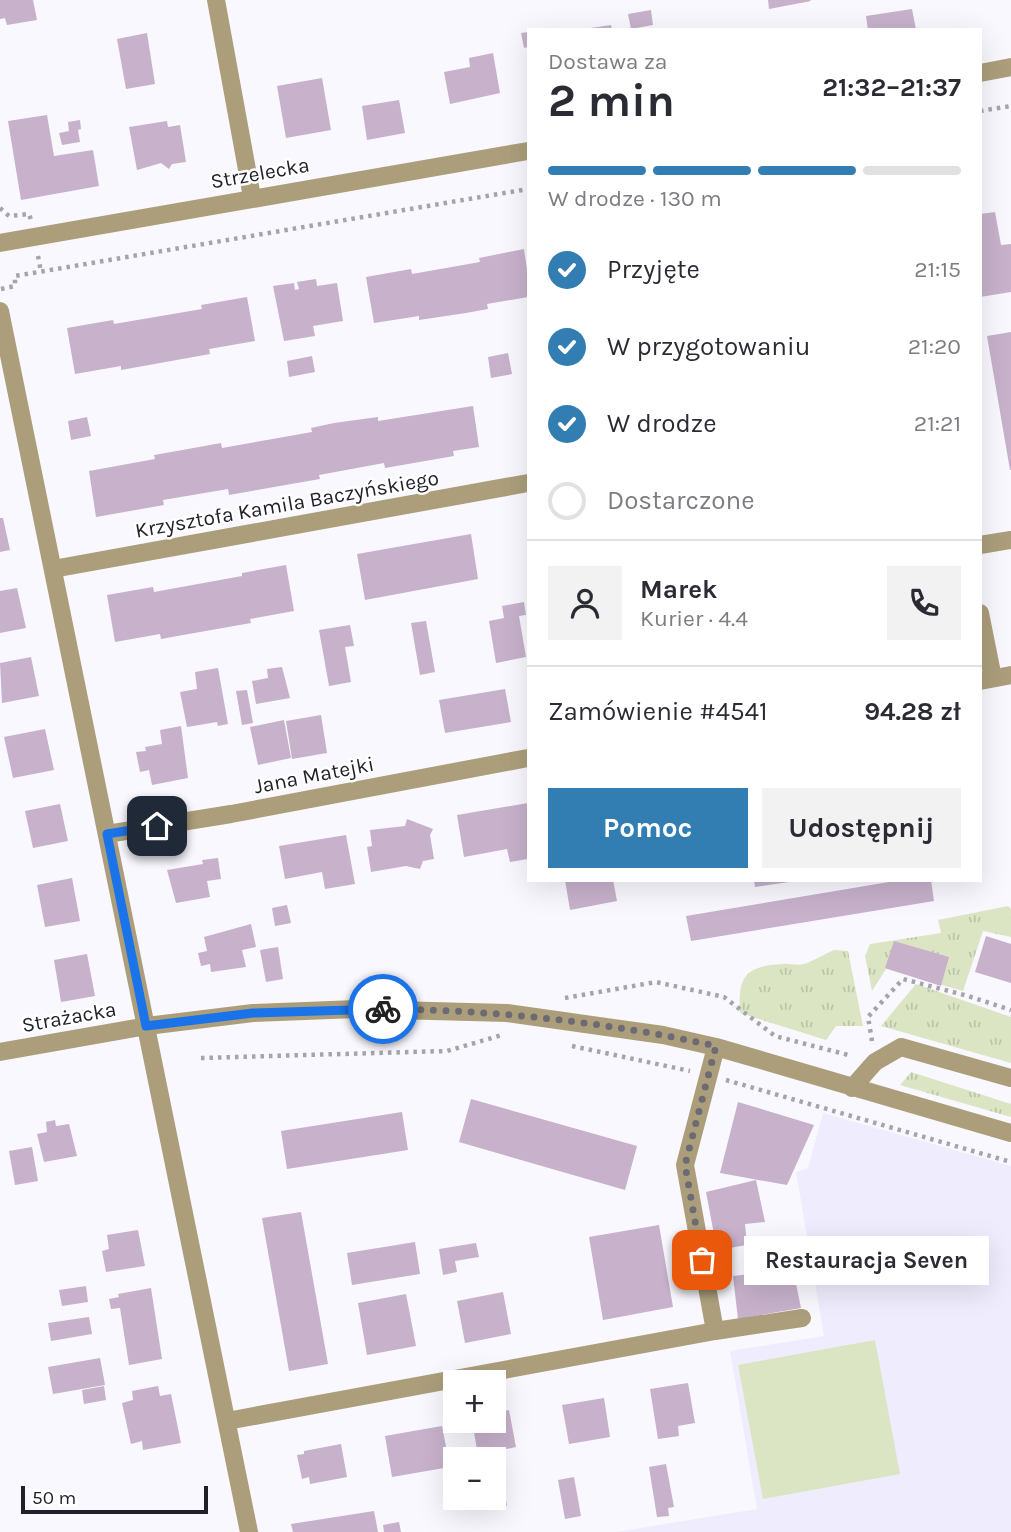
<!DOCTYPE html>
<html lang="pl">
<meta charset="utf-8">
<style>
:root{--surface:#fff;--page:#f2f2f3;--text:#2b2b33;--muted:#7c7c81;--line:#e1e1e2;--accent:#327db1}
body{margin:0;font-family:Karla,sans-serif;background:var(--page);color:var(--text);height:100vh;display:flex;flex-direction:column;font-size:26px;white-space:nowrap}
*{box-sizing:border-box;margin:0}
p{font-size:23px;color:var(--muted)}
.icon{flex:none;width:38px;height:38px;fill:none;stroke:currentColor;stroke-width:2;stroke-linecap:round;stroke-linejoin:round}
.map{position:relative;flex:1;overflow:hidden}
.sheet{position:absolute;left:527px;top:28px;width:455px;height:854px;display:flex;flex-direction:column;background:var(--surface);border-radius:0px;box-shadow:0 7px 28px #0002}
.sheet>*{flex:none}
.controls{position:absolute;left:443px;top:1370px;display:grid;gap:14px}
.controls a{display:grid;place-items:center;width:63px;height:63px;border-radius:0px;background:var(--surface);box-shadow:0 7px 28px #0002;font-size:35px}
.scale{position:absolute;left:21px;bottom:18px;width:187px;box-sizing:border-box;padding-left:7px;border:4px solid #201f2a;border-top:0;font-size:19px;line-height:24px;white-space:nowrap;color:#201f2a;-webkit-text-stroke:5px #fff;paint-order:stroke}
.pin{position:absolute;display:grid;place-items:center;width:60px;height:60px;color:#fff;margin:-30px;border-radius:14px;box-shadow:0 4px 10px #0006}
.courier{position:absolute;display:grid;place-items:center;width:70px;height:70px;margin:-35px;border:5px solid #1a73e8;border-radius:50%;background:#fff;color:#222;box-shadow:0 2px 9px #0007}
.bubble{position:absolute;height:49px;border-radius:0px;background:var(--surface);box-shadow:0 7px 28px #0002;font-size:23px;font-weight:700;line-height:49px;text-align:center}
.overview em{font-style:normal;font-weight:700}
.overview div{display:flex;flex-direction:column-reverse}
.overview{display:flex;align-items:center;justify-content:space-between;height:119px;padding:0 21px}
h1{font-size:46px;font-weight:700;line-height:52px}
.bar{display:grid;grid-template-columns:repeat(4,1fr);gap:10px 7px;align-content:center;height:84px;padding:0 21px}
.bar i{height:9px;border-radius:5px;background:var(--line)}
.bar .active{background:var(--accent)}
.bar p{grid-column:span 4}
.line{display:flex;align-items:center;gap:18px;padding:0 21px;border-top:2px solid var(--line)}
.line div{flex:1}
.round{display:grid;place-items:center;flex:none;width:74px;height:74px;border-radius:0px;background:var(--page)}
ol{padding:0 21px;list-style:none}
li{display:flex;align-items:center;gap:21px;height:77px}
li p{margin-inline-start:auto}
li .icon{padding:7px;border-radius:50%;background:var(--accent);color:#fff;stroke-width:4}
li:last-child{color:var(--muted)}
li i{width:38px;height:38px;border:4px solid var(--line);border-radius:50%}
.primary-button{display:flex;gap:14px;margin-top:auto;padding:14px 21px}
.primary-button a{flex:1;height:80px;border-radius:0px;background:var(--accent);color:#fff;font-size:28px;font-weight:700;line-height:80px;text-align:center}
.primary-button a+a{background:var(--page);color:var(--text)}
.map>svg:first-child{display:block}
</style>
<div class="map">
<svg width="1011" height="1532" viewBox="0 0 1011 1532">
<defs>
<pattern id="grass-tufts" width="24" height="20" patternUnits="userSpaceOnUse" patternTransform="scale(1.75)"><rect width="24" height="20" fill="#dce5c3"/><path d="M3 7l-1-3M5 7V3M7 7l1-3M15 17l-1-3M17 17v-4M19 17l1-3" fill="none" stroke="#bcc4a8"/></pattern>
</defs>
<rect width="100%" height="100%" fill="#f8f8fe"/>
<!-- built -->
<path fill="#efedfd" d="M823,1113L1011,1166V1532H616L757,1509L730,1351L824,1336L796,1172L808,1168Z"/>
<!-- grass -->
<path fill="url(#grass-tufts)" d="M1008,906L1011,909V937L983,931L963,991L886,969L872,991L865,956L870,944L941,933L938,920Z
M834,950L848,951L863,1026H836L826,1040L740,1013C738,978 744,966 782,964C789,963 797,966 804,964C814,961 824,954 834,950Z
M916,984L1011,1017V1063L881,1026Z
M911,1072L1011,1104V1117L900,1085Z"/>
<!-- pitch -->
<path fill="#dce5c3" d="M875,1340L900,1474L763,1499L738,1365Z"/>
<!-- building -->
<path fill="#c7b1cb" d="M0,0H33L37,20L7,25L5,18L0,19Z
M768,0H810L811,1L769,9Z
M912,9L916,30H868L866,16Z
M651,10L653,25L631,29L628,14Z
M611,25L612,30H592L591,28Z
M528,32V47L524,48L521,33Z
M147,33L155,84L126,89L117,39Z
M493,53L500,93L450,104L444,72L470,67L469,58Z
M322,78L331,130L286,138L277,86Z
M399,100L405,133L367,140L362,106Z
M47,115L54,156L93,150L99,186L21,200L8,121Z
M80,120L81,129L78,130L80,142L62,145L59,133L69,131L68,122Z
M167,121L168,127L180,125L186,162L172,164L169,169L161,163L137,170L129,127Z
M995,212L1001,245L1011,244V292L980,297V214Z
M524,249L528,276V297L487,304L488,309L466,313L419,320V316L374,323L366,277L411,269L412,274L480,262L479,258Z
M316,279L317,286L337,283L343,321L313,326L315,336L284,341L273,286L294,283L295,290L299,289L297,282Z
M247,297L255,341L209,349L210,354L121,370V366L75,374L67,328L113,320L114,324L202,309L201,305Z
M1011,332V470H1010L987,336Z
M508,353L512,374L491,378L488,357Z
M312,356L315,372L289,377L287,361Z
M473,406L479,447L453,451L454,456L385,468L384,463L319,475L320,479L229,495L228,489L163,500L164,505L96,517L89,471L155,459L154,455L177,451L221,443L222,448L312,432L311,428L334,423L378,417V421Z
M87,417L91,436L71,440L68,421Z
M0,518H3L10,550L0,552Z
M471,534L478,579L365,600L357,554Z
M286,565L294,611L250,619L251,623L183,635L161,639L160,634L115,642L107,595L153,587L154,592L242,576V573Z
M17,588L26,628L0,633V591Z
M524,602L526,615L519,616L526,657L496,663L489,621L504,618L502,606Z
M426,621L435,672L420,675L411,623Z
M350,625L354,646L345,647L351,682L329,686L319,630Z
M31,657L39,696L2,703L0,663Z
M282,667L290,698L256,704L252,681L268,678L267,669Z
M218,668L228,724L218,726L217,722L187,727L180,692L197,689L195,672Z
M505,689L511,722L445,733L439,700Z
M247,690L253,723L242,725L236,691Z
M321,715L327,753L292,759L286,721Z
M284,720L291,758L258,765L250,727Z
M181,726L188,778L152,785L149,770L140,772L136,752L146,751L145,747L162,744L160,730Z
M45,729L54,770L13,778L4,737Z
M528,803V859L510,862L507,849L464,857L457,815Z
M60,804L68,841L33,848L25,811Z
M407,819L433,829L430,835L434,859L423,861L420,869L406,866L371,872L367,847L372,846L370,830L405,826Z
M346,835L355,884L325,889L322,872L285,879L279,846Z
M218,858L221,879L207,881L210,897L176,903L167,870L203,864L202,860Z
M72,878L80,921L45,927L37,885Z
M565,880H600L601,882L613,880L617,901L570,910Z
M754,880H789V882L755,887Z
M901,880H931L934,901L691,941L686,916Z
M287,905L291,923L275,926L272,908Z
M251,924L256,947L242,950L246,967L211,972L210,964L201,966L198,953L207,951L204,937Z
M986,936L1011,944V983L975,972Z
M894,941L949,957L941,986L885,968Z
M278,947L283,979L266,982L260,950Z
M87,954L95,996L61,1002L54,960Z
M471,1099L637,1146L625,1190L459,1142Z
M738,1102L814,1125L787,1185L720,1173Z
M402,1112L408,1150L287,1169L281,1131Z
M55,1120L56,1126L69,1124L77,1156L44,1162L37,1134L47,1132L46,1122Z
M32,1147L38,1181L15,1185L9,1151Z
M756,1180L765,1222L745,1224L747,1245L717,1250L706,1192Z
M301,1212L328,1364L289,1371L262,1218Z
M659,1225L673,1307L603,1320L589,1237Z
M138,1230L145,1266L106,1272L102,1251L109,1249L107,1235Z
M415,1242L420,1274L352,1285L347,1253Z
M476,1243L479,1257L455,1261L457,1272L443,1275L439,1249Z
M793,1269L801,1308L738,1319L733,1276Z
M86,1286L88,1302L62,1306L59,1290Z
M151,1288L162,1359L129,1365L120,1308L111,1309L109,1299L119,1297L118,1294Z
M503,1292L511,1334L465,1343L457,1301Z
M406,1294L416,1346L367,1355L358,1303Z
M89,1317L92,1334L51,1341L48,1323Z
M100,1358L105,1385L53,1394L48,1367Z
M688,1383L695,1423L678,1426L679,1436L658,1439L650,1389Z
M104,1386L106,1400L84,1404L82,1390Z
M158,1386L160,1396L171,1394L181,1443L143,1450L142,1441L131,1444L122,1403L133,1400L132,1391Z
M604,1398L610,1437L569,1444L562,1405Z
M509,1410L516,1447L478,1455L472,1421H494V1413Z
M442,1426L450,1467L392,1477L385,1436Z
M341,1444L347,1477L310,1484L309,1477L302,1479L297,1455L304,1454V1451Z
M666,1464L674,1507L668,1508L669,1516L657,1517L649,1467Z
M574,1477L581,1516L565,1519L558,1480Z
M499,1481L500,1489L504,1488L507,1506L491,1508L490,1498H494V1482Z
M374,1511L378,1532H293L291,1524Z
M399,1522L401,1532H384L383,1525Z"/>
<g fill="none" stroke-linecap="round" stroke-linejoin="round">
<!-- path -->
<path stroke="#a5a4ac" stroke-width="4.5" stroke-dasharray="3.5 5" stroke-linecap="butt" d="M980,111L1011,106
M0,208L9,216L29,214L31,220
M38,256L41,272
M1,289L15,286V276L528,189
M565,998L656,982L724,997L775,1036L852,1056
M872,1041L868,1017L903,979L968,996L1011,1010
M572,1046L690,1071
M201,1058L447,1051L502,1035
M726,1080L1011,1162"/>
<!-- minor -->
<path stroke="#ac9e7b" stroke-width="18" d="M216,0L252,197
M980,73L1011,67
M0,243L528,151
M0,311L249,1532
M980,545L1011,540
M53,569L528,483
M980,613L993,678
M980,681L1011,675
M107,834L231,814L528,758
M0,1052L147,1026L253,1013L356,1009L507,1013L663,1035L716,1047L1011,1133
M852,1088L875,1062L901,1047L1011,1078
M715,1331L685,1165L716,1047
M227,1421L715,1331L802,1318"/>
</g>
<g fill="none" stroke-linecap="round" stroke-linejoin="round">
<!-- done -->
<path stroke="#6c6b74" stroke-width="7" stroke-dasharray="0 12.6" d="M383,1009C495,1010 607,1022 716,1046L685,1165L702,1260"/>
<!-- route -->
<path stroke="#1a73e8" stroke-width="9" d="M157,826L107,834L146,1026L253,1013L383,1009"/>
</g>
<g text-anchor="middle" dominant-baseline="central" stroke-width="5" stroke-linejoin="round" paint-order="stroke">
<!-- street labels -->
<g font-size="21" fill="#201f2a" stroke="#fff">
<text transform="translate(260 173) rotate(-10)">Strzelecka</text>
<text transform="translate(287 504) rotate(-10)">Krzysztofa Kamila Baczyńskiego</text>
<text transform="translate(314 775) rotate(-11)">Jana Matejki</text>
<text transform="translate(69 1017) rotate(-10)">Strażacka</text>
</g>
</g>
</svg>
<div class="controls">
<a>+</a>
<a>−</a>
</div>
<div class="scale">50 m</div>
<div class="pin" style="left:702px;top:1260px;background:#ea580c"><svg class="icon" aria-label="bag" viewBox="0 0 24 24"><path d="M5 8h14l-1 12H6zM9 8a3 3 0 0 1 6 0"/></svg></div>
<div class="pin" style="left:157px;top:826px;background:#1f2937"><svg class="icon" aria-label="home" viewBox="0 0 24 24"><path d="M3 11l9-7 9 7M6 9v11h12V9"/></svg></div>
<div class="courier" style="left:383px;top:1009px"><svg class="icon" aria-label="bike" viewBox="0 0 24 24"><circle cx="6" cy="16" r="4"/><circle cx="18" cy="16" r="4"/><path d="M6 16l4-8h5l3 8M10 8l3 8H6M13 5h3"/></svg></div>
<div class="bubble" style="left:744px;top:1236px;width:245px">Restauracja Seven</div>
<section class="sheet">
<div class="overview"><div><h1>2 min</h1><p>Dostawa za</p></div><em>21:32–21:37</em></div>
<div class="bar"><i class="active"></i><i class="active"></i><i class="active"></i><i></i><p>W drodze · 130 m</p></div>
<ol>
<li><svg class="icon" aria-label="check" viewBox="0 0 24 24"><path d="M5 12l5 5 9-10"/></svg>Przyjęte<p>21:15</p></li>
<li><svg class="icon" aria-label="check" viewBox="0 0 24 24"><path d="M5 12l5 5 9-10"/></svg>W przygotowaniu<p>21:20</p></li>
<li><svg class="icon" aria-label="check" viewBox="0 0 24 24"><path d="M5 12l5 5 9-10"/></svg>W drodze<p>21:21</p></li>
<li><i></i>Dostarczone</li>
</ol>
<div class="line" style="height:126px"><a class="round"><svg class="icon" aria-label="person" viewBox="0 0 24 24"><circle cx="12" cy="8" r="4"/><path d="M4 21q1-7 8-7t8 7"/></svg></a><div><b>Marek</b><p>Kurier · 4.4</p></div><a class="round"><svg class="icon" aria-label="phone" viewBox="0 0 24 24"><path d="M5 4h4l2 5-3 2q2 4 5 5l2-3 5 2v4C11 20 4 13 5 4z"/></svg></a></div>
<div class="line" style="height:91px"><div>Zamówienie #4541</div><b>94.28 zł</b></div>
<div class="primary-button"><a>Pomoc</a><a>Udostępnij</a></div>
</section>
</div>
